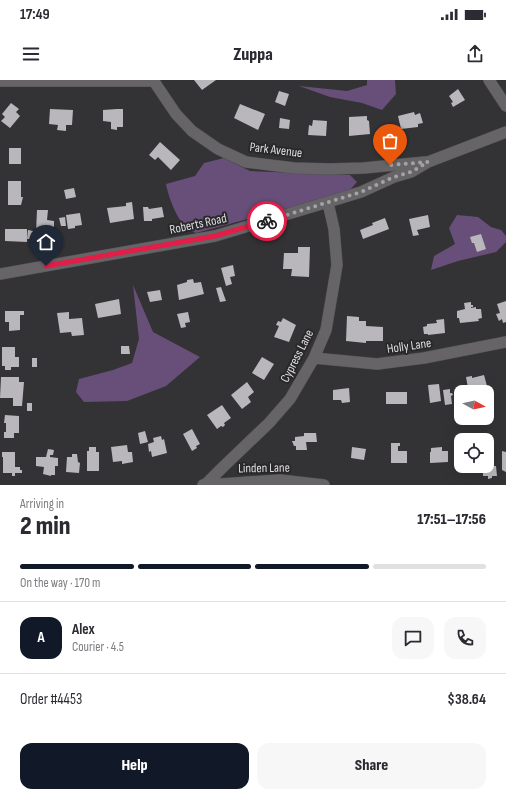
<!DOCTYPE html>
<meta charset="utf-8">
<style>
:root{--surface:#fff;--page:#f7f7f7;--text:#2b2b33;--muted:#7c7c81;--line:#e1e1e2;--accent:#111827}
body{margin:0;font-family:"Sofia Sans Condensed",sans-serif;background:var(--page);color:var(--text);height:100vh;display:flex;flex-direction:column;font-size:15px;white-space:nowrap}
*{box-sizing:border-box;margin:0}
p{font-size:13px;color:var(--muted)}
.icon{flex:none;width:22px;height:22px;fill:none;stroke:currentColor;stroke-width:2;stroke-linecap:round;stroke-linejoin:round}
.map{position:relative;height:405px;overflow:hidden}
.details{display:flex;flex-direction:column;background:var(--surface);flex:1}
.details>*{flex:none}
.needle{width:26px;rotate:98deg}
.fabs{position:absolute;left:454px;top:305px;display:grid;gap:8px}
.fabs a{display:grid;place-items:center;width:40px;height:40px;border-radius:8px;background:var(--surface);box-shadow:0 4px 16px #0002;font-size:20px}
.pin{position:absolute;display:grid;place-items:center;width:34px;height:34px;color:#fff;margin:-41px -17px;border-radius:50% 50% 50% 0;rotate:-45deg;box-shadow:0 0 4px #0007}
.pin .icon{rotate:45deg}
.courier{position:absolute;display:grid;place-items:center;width:40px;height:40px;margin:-20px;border:3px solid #e11d48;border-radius:50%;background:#fff;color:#222;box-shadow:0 1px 5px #0007}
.overview em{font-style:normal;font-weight:800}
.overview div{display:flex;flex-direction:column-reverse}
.overview{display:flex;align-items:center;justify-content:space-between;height:68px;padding:0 20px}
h1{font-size:26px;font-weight:800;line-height:30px}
.bar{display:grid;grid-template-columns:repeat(4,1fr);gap:6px 4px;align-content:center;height:48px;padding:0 20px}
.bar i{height:5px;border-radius:3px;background:var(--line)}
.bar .on{background:var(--accent)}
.bar p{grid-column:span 4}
.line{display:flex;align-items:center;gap:10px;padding:0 20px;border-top:1px solid var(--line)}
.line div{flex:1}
.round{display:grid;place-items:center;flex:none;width:42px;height:42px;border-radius:12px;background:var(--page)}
.button{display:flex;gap:8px;margin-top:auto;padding:8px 20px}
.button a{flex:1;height:46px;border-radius:12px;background:var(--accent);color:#fff;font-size:16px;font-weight:800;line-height:46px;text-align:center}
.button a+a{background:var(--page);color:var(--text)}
.status{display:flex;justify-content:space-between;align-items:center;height:28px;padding:0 20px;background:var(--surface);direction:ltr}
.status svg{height:11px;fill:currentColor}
header{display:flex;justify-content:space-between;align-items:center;height:52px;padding:0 20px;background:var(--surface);font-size:18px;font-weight:800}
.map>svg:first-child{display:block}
</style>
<div class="status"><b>17:49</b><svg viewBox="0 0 49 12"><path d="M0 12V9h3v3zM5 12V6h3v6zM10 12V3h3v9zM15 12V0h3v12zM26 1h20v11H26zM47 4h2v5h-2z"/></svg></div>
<header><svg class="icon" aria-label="menu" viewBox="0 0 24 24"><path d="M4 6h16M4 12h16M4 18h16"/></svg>Zuppa<svg class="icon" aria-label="share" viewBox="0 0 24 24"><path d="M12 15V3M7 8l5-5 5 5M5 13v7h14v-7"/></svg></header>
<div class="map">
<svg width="506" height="405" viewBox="0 0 506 405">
<rect width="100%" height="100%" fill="#333235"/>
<!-- green -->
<path fill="#684f79" d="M367,0H395L396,14L382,30L362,23L330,17L299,6L347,11L367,5Z
M224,78L250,91L350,95L357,102L348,112L196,153C193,152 190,150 187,148C177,140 168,116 166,104L195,96L204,83Z
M457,135L478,137L491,147L501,150L506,156V162L496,172L458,181L431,190L434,176L455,164L449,148Z
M133,205L153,252L200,277L166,306L127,321L84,322L76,312L79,299L113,290L132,283L139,259Z"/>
<!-- building -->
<path fill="#b9b7bb" d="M194,0H216L202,10Z
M458,9L465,20L453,27L451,23L453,22L449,16Z
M279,11L289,14L285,26L275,22Z
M11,23L19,29L16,32L20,36L10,48L1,41L5,37L2,34Z
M240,24L265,34L258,50L234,38Z
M50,29L73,30L72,45H66V51L57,50L58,45L49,44Z
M117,29H123V47H117V50L111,49V42L103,41V30Z
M414,32L415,35L420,33L423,43L418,44V47L401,49L398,36Z
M367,36V40L369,41L370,54L349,56V37Z
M280,38L290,40L289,49L279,48Z
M313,40L327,41L326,56L308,55L309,45L312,46Z
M160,62L180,80L171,90L158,77L155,80L149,75Z
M9,68H21V84H9Z
M8,101H21V117H23L21,125H8Z
M74,108L76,117L66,119L64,110Z
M132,122L134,139L110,143L107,128L126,126V123Z
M143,127H148L149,129L162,127L164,137L152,139V141H144Z
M37,130H48L47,140L54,141V153H36Z
M80,133L82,145L75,146V148L68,149L66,135Z
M428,135L430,147L417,150L419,155L413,156L409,139Z
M65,137L66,146H61L59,138Z
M385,138L389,149L363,159L360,150L373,145L372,143Z
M5,149H27V162L5,161Z
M28,150L33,151L32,159H27Z
M481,154L486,169L477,172L474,163H472L470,157Z
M298,167H310L309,197L291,196L292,189H283L284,173H298Z
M233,185L235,196L230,197L232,204L226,206L221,188Z
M193,199L194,203L201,202L204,214L179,220L177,205L187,202V200Z
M221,207L226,221L220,222L216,208Z
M160,210L162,220L150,222L147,212Z
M119,219L121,234L98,238L95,224Z
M506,221V242L503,243L502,239L499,241L496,234L500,233L497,224Z
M471,222V225H473V227H471V228L476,227V229H481L482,238L478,239L479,241L460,243L459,238H457V231L465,229L464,223Z
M5,231H24V235H20V250L9,251V242H5Z
M69,232V239L82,238L84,255L72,256L71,252L60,253L57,233Z
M188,232L190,242L185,243L186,247L181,248L177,234Z
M347,236L359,237V241H366V246L383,247V261H366V263L346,261Z
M283,238L296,245L289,262L274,257L279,246L276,245L278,241L281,242Z
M444,239L445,253L428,255V254H424L423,247L427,246V244L437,243L436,240Z
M121,266H129L130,274H121Z
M2,267H15V277H19V287H11V290H5V286H2Z
M262,277L274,284L264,300L252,293Z
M32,278H37V287H32Z
M484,295L487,306L484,307L485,311L477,312L476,307L468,308L466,297L472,296V298Z
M1,297H19V302H24L22,326H13V318H0Z
M247,302L254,312L248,317L251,322L242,329L231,315Z
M439,304L441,321L430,323L428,305Z
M349,308L350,322L342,323L341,320H333V310Z
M450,309V313H452L453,315L451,316L452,324L445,325L443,310Z
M386,312H407V324H386Z
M27,323H32V331H27Z
M222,325L231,338L224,343L225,345L223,347L221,346L217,349L207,335Z
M5,335L19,336V353H14V358H4V352H6V343H4Z
M192,349L200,364L196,366L197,368L192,371L183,354Z
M145,351L148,362L140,364L138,353Z
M304,353H316L317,362H306L307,370H296V366H294L292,361H295V357L304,356Z
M161,356L162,360L164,359L167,373L152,377L151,371L149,372L148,364L154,362L153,358Z
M391,363H400V366H398V371H407V383H391Z
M127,365L128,372H132L133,382L122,384V381L113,382L111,367Z
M89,367H96V372H99V391H87V371H89Z
M352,367L366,369L364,380L351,378Z
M442,367V371H448V382L430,383V372H431V368Z
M48,369L54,370L53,375H50V377L58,378V386H55V395H51V396L43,394L44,387L36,386V377H46Z
M502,371L506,372V392L502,390Z
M2,372H15V387H20V390H22V393H15V396H12V393H3V377H2Z
M72,374H77L78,382L80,383L79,393L66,392L67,377H72Z
M487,380H492V383H494V386H496L497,396H492V398L488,399V396H483V386H487Z"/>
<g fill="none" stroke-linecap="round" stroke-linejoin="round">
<!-- street casing -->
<g stroke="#525153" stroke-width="12">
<path id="street" d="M153,0L176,34L192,51L218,69L246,82L294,88L330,89L364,88L425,82
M489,0L506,26
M0,1H153
M0,194L215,156L361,112L394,97L411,92L428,82L506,52
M314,278L377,284L424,278L506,262
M203,405L206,404L224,386L269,343L290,319L314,278L326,250L337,185L334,149L328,123
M206,405L280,400L324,405"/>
</g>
<!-- street -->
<use href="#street" stroke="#666467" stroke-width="11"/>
</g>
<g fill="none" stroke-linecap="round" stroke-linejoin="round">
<!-- done -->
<path stroke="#a3a2a4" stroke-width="4" stroke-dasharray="0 7.2" d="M267,141L361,112L394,97L411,92L428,82L390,85"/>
<!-- route -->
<path stroke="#e11d48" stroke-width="5" d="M46,186L215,156L267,141"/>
</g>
<g text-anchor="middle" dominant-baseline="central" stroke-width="4" stroke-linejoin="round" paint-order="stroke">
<!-- street labels -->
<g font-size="13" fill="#dfdee0" stroke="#29282a">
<text transform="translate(276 70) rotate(7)">Park Avenue</text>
<text transform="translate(198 144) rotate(-12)">Roberts Road</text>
<text transform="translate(409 266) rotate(-8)">Holly Lane</text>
<text transform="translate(297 276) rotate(-63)">Cypress Lane</text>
<text transform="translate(264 388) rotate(-1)">Linden Lane</text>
</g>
</g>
</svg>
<div class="fabs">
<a><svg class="needle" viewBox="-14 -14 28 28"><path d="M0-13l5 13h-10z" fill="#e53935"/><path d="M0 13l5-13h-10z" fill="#7c7c81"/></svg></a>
<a><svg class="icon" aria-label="locate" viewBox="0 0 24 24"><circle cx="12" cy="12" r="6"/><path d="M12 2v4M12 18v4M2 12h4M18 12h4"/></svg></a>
</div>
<div class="pin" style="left:390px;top:85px;background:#ea580c"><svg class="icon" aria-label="bag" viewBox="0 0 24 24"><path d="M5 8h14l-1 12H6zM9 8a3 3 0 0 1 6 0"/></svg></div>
<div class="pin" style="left:46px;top:186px;background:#1f2937"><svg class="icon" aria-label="home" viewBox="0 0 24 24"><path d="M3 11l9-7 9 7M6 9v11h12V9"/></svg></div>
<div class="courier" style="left:267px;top:141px"><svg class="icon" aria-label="bike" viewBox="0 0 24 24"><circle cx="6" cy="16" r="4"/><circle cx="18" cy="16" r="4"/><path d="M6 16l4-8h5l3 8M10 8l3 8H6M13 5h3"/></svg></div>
</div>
<section class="details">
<div class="overview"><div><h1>2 min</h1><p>Arriving in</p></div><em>17:51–17:56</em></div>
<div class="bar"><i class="on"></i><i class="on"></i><i class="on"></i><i></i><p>On the way · 170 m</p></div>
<div class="line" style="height:72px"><b class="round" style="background:var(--accent);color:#fff">A</b><div><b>Alex</b><p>Courier · 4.5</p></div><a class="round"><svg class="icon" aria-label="chat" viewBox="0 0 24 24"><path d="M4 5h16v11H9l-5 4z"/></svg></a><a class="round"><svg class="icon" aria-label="phone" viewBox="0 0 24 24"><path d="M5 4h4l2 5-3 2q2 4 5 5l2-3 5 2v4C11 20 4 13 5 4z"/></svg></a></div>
<div class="line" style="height:52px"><div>Order #4453</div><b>$38.64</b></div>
<div class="button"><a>Help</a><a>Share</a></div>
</section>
